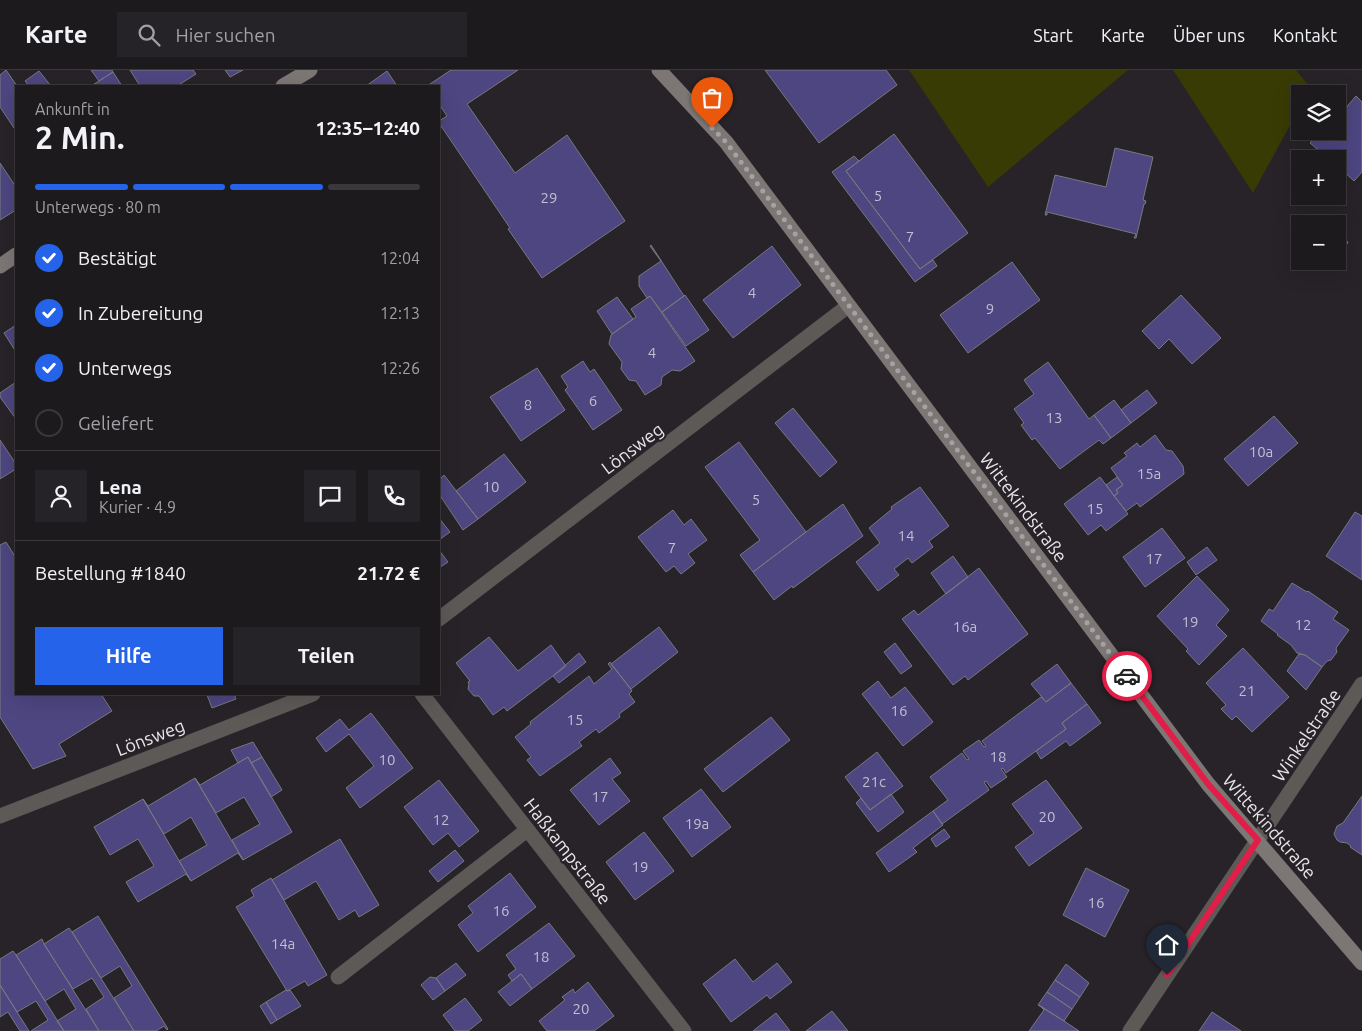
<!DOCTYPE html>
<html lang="de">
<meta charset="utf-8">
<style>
:root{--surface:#1d1a1e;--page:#252327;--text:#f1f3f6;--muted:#a0a1a4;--line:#3b383c;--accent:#2563eb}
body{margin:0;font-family:Ubuntu,sans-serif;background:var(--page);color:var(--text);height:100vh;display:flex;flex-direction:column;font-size:19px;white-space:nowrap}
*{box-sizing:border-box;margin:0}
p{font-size:16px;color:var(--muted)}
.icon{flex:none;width:28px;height:28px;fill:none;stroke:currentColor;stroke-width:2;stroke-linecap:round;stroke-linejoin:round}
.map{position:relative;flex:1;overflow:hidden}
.drawer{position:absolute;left:15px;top:15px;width:425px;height:610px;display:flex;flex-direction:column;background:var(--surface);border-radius:0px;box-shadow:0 5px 20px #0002,0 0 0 1px var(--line)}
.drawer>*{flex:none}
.tools{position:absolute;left:1291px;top:15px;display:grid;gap:10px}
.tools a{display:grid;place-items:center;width:55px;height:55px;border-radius:0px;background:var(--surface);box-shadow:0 5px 20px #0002,0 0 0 1px var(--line);font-size:25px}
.pin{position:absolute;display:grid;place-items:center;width:42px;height:42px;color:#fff;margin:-51px -21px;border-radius:50% 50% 50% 0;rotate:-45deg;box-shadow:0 0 5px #0007}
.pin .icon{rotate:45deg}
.courier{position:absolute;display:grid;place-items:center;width:50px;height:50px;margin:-25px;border:4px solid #e11d48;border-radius:50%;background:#fff;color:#222;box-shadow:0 1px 6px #0007}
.head em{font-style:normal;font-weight:700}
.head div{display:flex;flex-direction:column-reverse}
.head{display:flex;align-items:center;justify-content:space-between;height:85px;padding:0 20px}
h1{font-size:32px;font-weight:700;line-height:38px}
.bar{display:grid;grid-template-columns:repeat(4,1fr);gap:8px 5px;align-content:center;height:60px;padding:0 20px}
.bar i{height:6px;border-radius:4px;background:var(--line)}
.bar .on{background:var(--accent)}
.bar p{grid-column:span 4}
.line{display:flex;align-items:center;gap:12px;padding:0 20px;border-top:1px solid var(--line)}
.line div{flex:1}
.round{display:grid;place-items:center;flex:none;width:52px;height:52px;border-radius:0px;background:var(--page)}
ol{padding:0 20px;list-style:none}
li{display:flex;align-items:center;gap:15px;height:55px}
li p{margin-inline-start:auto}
li .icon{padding:5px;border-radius:50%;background:var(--accent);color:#fff;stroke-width:4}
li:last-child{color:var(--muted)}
li i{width:28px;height:28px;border:2px solid var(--line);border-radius:50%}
.cta{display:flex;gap:10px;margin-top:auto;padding:10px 20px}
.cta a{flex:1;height:58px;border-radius:0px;background:var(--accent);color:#fff;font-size:20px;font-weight:700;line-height:58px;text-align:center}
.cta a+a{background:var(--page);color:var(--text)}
header{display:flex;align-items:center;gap:30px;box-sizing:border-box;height:70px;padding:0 25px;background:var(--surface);border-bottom:1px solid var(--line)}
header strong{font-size:24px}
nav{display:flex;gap:28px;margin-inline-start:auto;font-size:18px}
.search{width:350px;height:45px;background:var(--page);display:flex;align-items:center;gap:12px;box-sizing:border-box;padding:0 18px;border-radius:0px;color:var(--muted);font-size:19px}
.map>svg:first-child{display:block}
</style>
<header>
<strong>Karte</strong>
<div class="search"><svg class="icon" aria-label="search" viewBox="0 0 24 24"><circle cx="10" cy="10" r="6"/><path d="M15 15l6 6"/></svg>Hier suchen</div>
<nav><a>Start</a><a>Karte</a><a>Über uns</a><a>Kontakt</a></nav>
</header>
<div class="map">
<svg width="1362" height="961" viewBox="0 0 1362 961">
<rect width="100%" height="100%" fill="#272328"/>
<!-- green -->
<path fill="#383b03" d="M909,0H1128L988,117Z
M1173,0H1296L1311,18L1308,24H1300V37L1253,123Z"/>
<!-- building -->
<path fill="#4d4680" stroke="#78787f" d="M6,0L17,16L16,61L0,37V5Z
M91,0H112L113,2L99,11Z
M130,0H193L196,4L177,16H140Z
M225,0H243L230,7Z
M451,0H518L467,34L515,103L567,65L625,151L542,208L508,159L510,158L439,53V51L447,46L439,34V16H427Z
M765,0H886L897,15L819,73Z
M39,1L51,16H29L25,11Z
M387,1L397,16H366Z
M113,2L122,16H91L99,11Z
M1356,26L1362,32V102L1354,111L1338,96V89H1329L1310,73L1320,61H1338V41L1340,38L1343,41Z
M894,64L968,163L920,199L846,101Z
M1115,78L1153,87L1143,130L1146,131L1145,134H1144L1136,168H1134L1136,164L1047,142V145H1045L1055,105L1106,117Z
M854,86L859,91L846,101L920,199L933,190L937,196L915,212L832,102Z
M0,93L16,117V140L0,150Z
M1338,155L1344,159L1340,168L1348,172L1342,183L1338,181Z
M651,175L684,226L662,242L650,226L647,228L639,216V206L661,191L650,176Z
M772,176L801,215L733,268L703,230Z
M1012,192L1040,230L968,283L940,245Z
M685,225L709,260L686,276L662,242Z
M1181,225L1221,268L1192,294L1169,269L1159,279L1142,261Z
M650,226L695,291L680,301L672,300L662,307L661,315L645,325L636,311L629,310L621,299L622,292L609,274L611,265L636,247L631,239Z
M617,227L633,249L612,264L597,241Z
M16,255V282L4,263Z
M583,291L590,302L594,299L622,340L593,360L565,320L568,317L561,306Z
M1048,292L1089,349L1094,345L1111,368L1103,374L1099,370L1060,399L1035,368L1032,370L1021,355L1024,353L1014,339L1034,324L1024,310Z
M537,298L565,340L521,371L490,327Z
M16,312V349L0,327V323Z
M1147,320L1157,333L1131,353L1121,340Z
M1114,330L1131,353L1111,368L1094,345Z
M793,338L837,392L820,407L775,353Z
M1274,346L1298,373L1248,416L1224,389Z
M1155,365L1166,380L1172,381L1183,396L1184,404L1140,437L1137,433L1126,441L1114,426L1118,423L1116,420L1123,415L1111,398L1127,386L1124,383L1137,373L1140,377Z
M0,370L16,394V399L0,409Z
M739,372L806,462L753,502L740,485L760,470L705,397Z
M504,384L526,412L478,449L456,421Z
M444,405L478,449L463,460L439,424V410Z
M1100,407L1128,444L1106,461L1101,455L1088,465L1064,434Z
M1117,407L1123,415L1116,420L1118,423L1114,426L1106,415Z
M920,417L949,456L929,471L933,477L912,493L908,488L894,499L899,505L878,521L856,492L880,473L869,458L892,439L891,437Z
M843,434L863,466L793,518L792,516L774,530L753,502Z
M673,440L684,455L691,449L707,470L688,484L695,493L681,504L674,496L666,502L638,467Z
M1355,442L1362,446V510L1326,486Z
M439,448L450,462L439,470Z
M1162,458L1185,488L1145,517L1123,487Z
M6,472L16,488V624H101L112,641L59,674L66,686L33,699L0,647V475Z
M1207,477L1217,490L1196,505L1187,492Z
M439,480L448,492L439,498Z
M953,486L968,507L946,524L931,503Z
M979,498L1028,564L968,610L965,606L953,615L902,549L914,540L918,545Z
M1197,506L1229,540L1216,555L1227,566L1199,595L1186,581L1188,579L1157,546Z
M1292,513L1307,522L1308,521L1338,542L1333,549L1349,560L1336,578L1337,582L1331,590L1327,591L1322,597L1305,585L1297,583L1291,575L1277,565L1278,564L1261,551L1269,539L1273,541Z
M659,557L678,582L631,619L611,594Z
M489,567L518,601L551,575L566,596L507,641L504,637L493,645L479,626H474L468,619L469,614L468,612L470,611L456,593Z
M895,573L912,596L901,604L884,582Z
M1243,578L1289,627L1252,662L1236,646L1232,650L1221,639L1226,635L1206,613Z
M579,583L586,592L559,613L553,606Z
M1299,584L1305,585L1322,597L1306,620L1287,601Z
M610,592L632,621L629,624L635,632L619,644L620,647L599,663L596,659L579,672L582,676L540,706L527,690L531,687L515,667L531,654L530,652L589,606L594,614L612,599L608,594Z
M1057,594L1071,613L1046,632L1031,614Z
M878,611L891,628L905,617L933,652L903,676L862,624Z
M1071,613L1087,634L1062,653L1066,659L1006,703L1003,698L1001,699L1007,707L991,718L986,711L984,712L989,720L942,754L933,741L948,730L930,707L962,683L967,690L969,689L963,681L979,670L984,677L986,676L982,671L1041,627L1046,632Z
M211,624H234L236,629L212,638L207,625Z
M1087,634L1101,653L1070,676L1066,671L1041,689L1036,681L1066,659L1062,653Z
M371,643L413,698L360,738L346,718L374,696L349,664L326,682L316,668L340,649L349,660Z
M771,647L790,670L723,722L704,699Z
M253,672L262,687L251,693L248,687L238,693L231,680Z
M877,682L903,716L870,740L845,707Z
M248,687L292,762L243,790L232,770L260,754L244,727L216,743L195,708L200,715Z
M262,687L282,720L271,727L251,693Z
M610,688L621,703L612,709L630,731L599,755L570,720Z
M195,708L243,790L238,783L191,811L179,791L207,775L191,747L164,764L143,729L148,736Z
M439,710L479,761L459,777L448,763L433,775L404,737Z
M1046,710L1082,758L1029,796L1015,777L1034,763L1012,734Z
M701,719L731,757L692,787L663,748Z
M891,724L904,742L878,762L856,733L861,728L870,740Z
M1362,726V785L1350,777L1351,776L1347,773L1340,772L1337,770L1334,764L1337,756L1343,753Z
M143,729L191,811L186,804L138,832L126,812L154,796L138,769L110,785L94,757Z
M933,741L943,755L913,778L917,782L889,802L876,783Z
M944,759L950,767L936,777L931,769Z
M644,762L674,801L635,830L606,792Z
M340,769L379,835L359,847L355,840L339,850L316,811L284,830L272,810Z
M455,780L464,791L438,812L429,801Z
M1086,798L1129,820L1105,867L1063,845Z
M510,803L536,837L478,882L458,855L473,843L468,836Z
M271,808L327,905L308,916L305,911L287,921L236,837L254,826L251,820Z
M98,846L168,959L167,960L164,956L156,961H134L114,928L132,916L120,896L101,908L72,862Z
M549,853L575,886L532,919L521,904L512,911L508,905L516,899L506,885Z
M69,858L72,862L134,961H99L86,939L104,927L92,908L73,919L44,874Z
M42,869L44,874L99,961H64L57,951L76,939L64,919L45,931L16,885Z
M13,881L16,885L64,961H31L48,950L36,931L17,942L0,915V889Z
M735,889L753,912L777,893L792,912L770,929L767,925L731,952L703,914Z
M456,893L466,905L445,921L436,908Z
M1066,894L1089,913L1080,927L1055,910Z
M521,904L532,919L510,936L498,922Z
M430,907L436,908L445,921L433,930L421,915Z
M1055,910L1080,927L1072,939L1047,922Z
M588,912L614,946L594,961H547L539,951L565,930L562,927L573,919L575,923Z
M0,915L17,942L29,961H20L8,942L0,947Z
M286,920L287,921L290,920L301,936L277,950L266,932Z
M1047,922L1072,939L1064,951L1038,935Z
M465,928L482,950L468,961H455L443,945Z
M266,932L277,950L271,954L260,936Z
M1039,935L1064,951L1079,961H1029L1044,940Z
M832,941L848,961H806Z
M1212,942L1241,961H1199Z
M776,943L790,961H753Z"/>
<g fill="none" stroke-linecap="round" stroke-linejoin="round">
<!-- lane -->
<path stroke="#5c5957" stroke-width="15" d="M338,907L527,760"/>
<!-- street -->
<path stroke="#5c5957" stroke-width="15" d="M439,549L848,236
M422,624L684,961
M0,746L313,624
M1130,961L1362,614"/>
<!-- secondary -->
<path stroke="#7c7774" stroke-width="15" d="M659,0L726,72L1208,714L1362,893
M283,16L310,0
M0,196L16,185"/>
</g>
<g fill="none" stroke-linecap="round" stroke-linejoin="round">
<!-- done -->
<path stroke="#a5a2a5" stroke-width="5" stroke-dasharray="0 9" d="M712,58L726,72L1127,606"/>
<!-- route -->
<path stroke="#e11d48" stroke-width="6" d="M1127,606L1208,714L1258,770L1167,905"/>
</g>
<g text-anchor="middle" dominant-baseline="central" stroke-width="4.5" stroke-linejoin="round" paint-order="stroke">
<!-- number labels -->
<g font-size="15" fill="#c2becf">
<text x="878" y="125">5</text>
<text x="549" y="127">29</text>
<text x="910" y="166">7</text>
<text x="752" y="222">4</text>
<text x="990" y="238">9</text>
<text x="652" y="282">4</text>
<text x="593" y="330">6</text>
<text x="528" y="334">8</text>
<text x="1054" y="347">13</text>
<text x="1261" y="381">10a</text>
<text x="1149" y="403">15a</text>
<text x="491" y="416">10</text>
<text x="756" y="429">5</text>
<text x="1095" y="438">15</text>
<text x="906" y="465">14</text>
<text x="672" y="477">7</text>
<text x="1154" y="488">17</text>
<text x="1190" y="551">19</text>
<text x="1303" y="554">12</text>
<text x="965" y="556">16a</text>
<text x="1247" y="620">21</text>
<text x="899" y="640">16</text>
<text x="575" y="649">15</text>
<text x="998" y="686">18</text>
<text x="387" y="689">10</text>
<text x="874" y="711">21c</text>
<text x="600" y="726">17</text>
<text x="1047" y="746">20</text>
<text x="441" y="749">12</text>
<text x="697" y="753">19a</text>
<text x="640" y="796">19</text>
<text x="1096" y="832">16</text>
<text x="501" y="840">16</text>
<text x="283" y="873">14a</text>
<text x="541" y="886">18</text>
<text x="581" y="938">20</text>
</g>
<!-- street labels -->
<g font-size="18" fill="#e9e6e9" stroke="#272328">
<text transform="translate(632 378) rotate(-37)">Lönsweg</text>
<text transform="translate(1024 437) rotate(53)">Wittekindstraße</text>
<text transform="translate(1306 665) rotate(-56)">Winkelstraße</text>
<text transform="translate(150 667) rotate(-21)">Lönsweg</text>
<text transform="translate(1270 756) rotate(49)">Wittekindstraße</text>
<text transform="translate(568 781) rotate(52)">Haßkampstraße</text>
</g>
</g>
</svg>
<div class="tools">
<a><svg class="icon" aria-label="layers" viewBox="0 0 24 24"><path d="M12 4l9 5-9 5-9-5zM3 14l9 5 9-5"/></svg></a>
<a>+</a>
<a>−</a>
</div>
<div class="pin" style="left:712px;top:58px;background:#ea580c"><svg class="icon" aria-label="bag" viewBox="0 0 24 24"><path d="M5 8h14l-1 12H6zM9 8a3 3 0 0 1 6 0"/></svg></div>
<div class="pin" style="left:1167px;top:905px;background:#1f2937"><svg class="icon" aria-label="home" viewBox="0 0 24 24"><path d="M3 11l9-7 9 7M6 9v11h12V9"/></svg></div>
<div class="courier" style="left:1127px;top:606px"><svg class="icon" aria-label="car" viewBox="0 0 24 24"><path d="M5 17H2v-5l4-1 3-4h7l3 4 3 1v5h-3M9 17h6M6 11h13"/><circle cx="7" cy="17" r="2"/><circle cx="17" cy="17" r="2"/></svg></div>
<section class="drawer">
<div class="head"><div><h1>2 Min.</h1><p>Ankunft in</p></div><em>12:35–12:40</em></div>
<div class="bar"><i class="on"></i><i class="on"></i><i class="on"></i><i></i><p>Unterwegs · 80 m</p></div>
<ol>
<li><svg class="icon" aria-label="check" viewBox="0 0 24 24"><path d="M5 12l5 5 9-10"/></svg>Bestätigt<p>12:04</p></li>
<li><svg class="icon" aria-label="check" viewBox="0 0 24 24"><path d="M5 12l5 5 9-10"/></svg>In Zubereitung<p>12:13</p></li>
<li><svg class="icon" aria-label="check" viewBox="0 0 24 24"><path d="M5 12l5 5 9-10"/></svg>Unterwegs<p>12:26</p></li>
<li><i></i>Geliefert</li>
</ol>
<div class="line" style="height:90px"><a class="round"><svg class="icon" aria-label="person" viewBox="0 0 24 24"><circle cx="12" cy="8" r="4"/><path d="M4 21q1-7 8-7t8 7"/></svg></a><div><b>Lena</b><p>Kurier · 4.9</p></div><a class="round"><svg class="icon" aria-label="chat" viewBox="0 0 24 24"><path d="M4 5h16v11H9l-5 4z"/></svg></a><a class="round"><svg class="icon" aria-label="phone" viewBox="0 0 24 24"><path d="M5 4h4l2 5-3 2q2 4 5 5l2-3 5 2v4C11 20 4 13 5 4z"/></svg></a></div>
<div class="line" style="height:65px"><div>Bestellung #1840</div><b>21.72 €</b></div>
<div class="cta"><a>Hilfe</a><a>Teilen</a></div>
</section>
</div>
